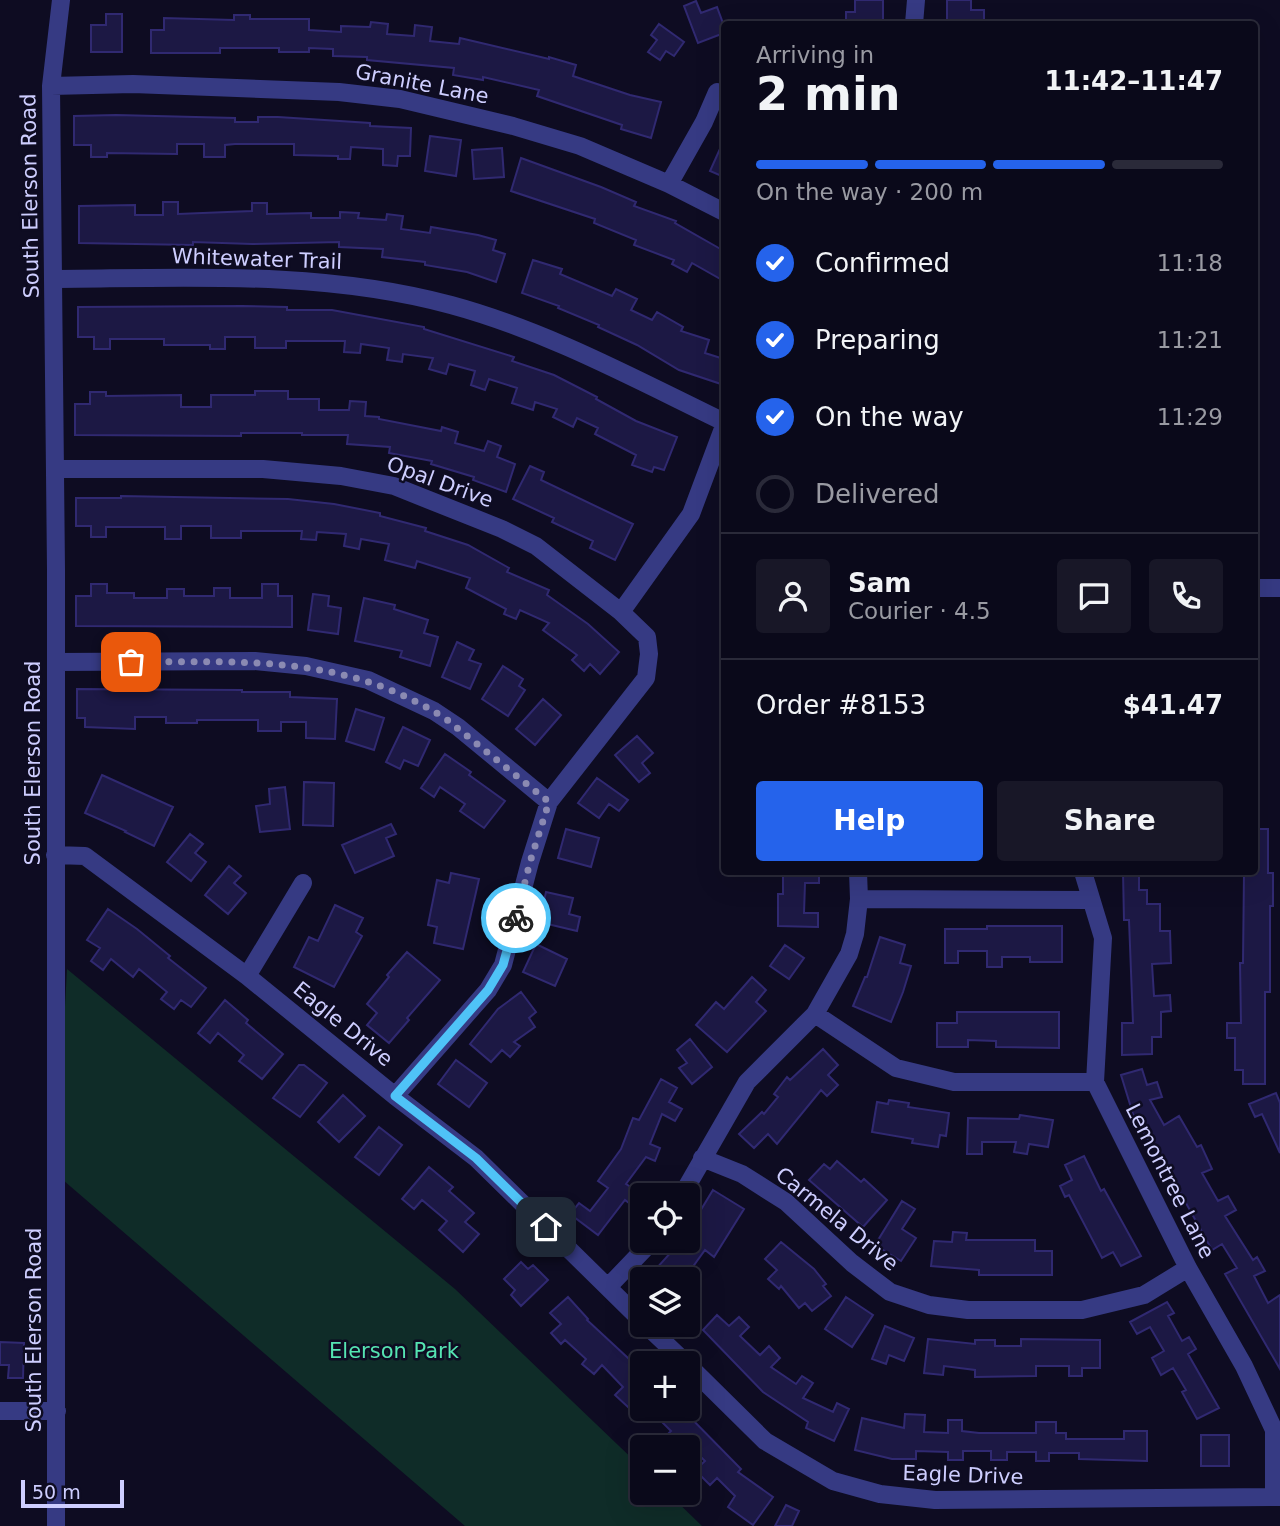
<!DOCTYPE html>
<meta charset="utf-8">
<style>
:root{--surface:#0a091a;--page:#181727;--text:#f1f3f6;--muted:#999aa2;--line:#2a2a39;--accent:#2563eb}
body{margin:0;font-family:"DejaVu Sans",sans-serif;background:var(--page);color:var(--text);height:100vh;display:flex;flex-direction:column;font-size:26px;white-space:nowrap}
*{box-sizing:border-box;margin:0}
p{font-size:23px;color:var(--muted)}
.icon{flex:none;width:38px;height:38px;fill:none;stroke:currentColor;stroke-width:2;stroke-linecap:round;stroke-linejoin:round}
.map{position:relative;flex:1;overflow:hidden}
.details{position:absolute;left:721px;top:21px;width:537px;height:854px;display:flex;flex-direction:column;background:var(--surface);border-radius:7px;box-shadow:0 7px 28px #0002,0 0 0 2px var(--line)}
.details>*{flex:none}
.buttons{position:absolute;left:630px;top:1183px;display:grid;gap:14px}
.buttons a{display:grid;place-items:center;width:70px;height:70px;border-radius:7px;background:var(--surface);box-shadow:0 7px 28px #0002,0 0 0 2px var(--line);font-size:35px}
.scale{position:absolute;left:21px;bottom:18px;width:103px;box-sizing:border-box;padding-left:7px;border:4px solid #ceceff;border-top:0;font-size:19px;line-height:24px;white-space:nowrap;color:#ceceff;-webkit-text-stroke:5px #0e0c22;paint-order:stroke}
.pin{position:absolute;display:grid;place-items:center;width:60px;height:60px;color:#fff;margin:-30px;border-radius:14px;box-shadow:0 4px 10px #0006}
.courier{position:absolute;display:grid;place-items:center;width:70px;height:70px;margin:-35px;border:5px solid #4fc3f7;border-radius:50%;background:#fff;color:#222;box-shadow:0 2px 9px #0007}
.headline em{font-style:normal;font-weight:700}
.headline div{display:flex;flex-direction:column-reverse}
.headline{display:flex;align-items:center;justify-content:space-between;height:119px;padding:0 35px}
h1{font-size:46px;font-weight:700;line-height:52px}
.bar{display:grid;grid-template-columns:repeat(4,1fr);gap:10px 7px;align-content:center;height:84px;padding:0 35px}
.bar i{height:9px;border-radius:5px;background:var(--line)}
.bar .active{background:var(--accent)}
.bar p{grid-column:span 4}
.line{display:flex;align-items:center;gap:18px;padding:0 35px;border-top:2px solid var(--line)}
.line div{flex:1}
.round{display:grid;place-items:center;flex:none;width:74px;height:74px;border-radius:7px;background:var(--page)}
ol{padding:0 35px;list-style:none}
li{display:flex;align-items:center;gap:21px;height:77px}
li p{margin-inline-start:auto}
li .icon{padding:7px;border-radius:50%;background:var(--accent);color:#fff;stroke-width:4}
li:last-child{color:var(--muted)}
li i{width:38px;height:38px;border:4px solid var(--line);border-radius:50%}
.action{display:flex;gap:14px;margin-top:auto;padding:14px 35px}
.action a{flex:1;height:80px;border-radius:7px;background:var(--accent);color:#fff;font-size:28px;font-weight:700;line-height:80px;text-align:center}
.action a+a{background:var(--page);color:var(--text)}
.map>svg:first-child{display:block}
</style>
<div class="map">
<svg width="1280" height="1526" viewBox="0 0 1280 1526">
<rect width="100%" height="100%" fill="#0e0c22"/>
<!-- green -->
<path fill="#0f2c28" d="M67,969L455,1289L642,1468V1493H668L702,1526H465L56,1174Z"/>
<!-- building -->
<path fill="#1c1844" stroke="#302971" stroke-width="2" d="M855,0H883V24H846V12H855Z
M947,0H971V10H984V24H947Z
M696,1L701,13L717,7L724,26V33L698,43L684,6Z
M106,14H122V52H91V25H106Z
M234,15H250V19H309V30L341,32V26L370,27L371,22L388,24L387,34L414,36L415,25L432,27L430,41L459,44L460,38L549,59V57L576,65L573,76L630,95L661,102L651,138L621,129L622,125L537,96L539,90L483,77V80L453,75L454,68L367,60V57L333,56V49L309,48V52H279V48H220V53H151V30H164V18L234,20Z
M659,24L684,42L674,56L666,51L660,60L648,52L657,40L651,35Z
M116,115L235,118V122H258V117H278L370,123V126L411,128L410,156H398L397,166L383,165V149L351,147L350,159H338V156L294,155V144H235L225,145V157H204V144H177V154L107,153V157H91V145H74V116Z
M430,136L461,140L456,176L425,171Z
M724,140V177L710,171Z
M502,148L504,177L474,179L472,150Z
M521,158L601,187L636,202L634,206L676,221L675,223L724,251V281L692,263L687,272L672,264L674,260L634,245L636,240L594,223L595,219L511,191Z
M163,202H178V214L252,211V203H267V214L311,213V218H340V212L359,213L358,218L386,220L387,214L403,216L401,229L430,233L431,227L478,235L496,240L493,250L505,254L496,282L467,272L425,265V262L382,257L383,249L339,247V242L252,244L193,242V245L79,243V206L135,205V215H163Z
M533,260L562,269L560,274L612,296L616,289L637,299L631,310L652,320L657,312L683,327L681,331L709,340L705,353L724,359V385L679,370L637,345L598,327L599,325L558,308L559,306L522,293Z
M242,306L287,307V310H332L424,327V329L514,357L512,361L554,375L597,397L596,399L636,421L677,437L664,470L654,467L652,472L632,465L636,455L595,434L598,428L577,418L573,427L553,417L557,409L535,402L533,410L512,403L517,388L489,379L485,390L471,385L475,371L449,364L446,374L429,369L433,358L403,354L402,362L387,360L389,348L361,344L360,353L344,352L345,341H286V348H255V337H225V349H210V345H164V339H110V349H94V337H78V307Z
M255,391H288V399H319V410H349L350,401L366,402L365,416L379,417V419L441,431L442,427L458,432L455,443L484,451L488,441L501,446L497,457L515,464L506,492L473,480L474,477L431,464L432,461L389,453L390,447L347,444L348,435H302V433H241V436L75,435V404H90V392H106V396L181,395V407H211V395H255Z
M530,466L544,472L541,480L633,524L615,560L590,548L593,541L552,522L554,518L513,499Z
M121,496L288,499L334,504L380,513V516L426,528L425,531L468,545L509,568L507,572L549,590L547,595L588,624L619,652L600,674L590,664L584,671L572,660L577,655L543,630L549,623L520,610L516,619L504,614L506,609L466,588L470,578L417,561L415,568L385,560L389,544L361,539L359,549L344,546L346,534L317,532L316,540L301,539L302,531H241V538H211V526H181V539H165V527H106V537H91V526H76V498H121Z
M91,584H107V593H134V598H167V589H184V596H214V588H230V598H262V584H278V596H292V627L76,626V596H91Z
M313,594L329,596L328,606L341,608L338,634L308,630Z
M364,598L395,605L394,609L428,620L424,633L438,637L430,666L400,657L402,651L355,641Z
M457,642L474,650L469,660L481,664L470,689L442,677Z
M503,666L523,679L519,686L525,690L508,716L482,699Z
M77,689L242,690V692H290V697L337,699L335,739L306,738V722H281V731H258V720H197V723H166V717H135V729L85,727V718H77Z
M543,699L561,715L535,745L516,729Z
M356,709L384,718L374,750L346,741Z
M403,727L430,740L418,766L404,760L400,769L386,762Z
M637,736L653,753L642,763L650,773L639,782L615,755Z
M445,754L471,772L469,775L505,801L484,828L460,811L465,804L440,787L434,797L421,788Z
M102,775L173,807L154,846L125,832L126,831L85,813Z
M597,778L628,800L619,811L609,804L599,818L578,803Z
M304,782L334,783L333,826L303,825Z
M285,787L290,829L260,832L256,806L270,804L269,789Z
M391,824L396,834L386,838L394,856L355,873L342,845Z
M566,829L599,838L591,867L558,858Z
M1255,829H1268V873H1273V906H1270V992H1265V1084H1243V1070H1235V1038H1227V1023H1241L1240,963H1243L1244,873H1255Z
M190,834L203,844L195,853L206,862L191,881L167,862Z
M229,866L241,876L234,883L246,893L228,914L205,895Z
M783,872H819V883H805L804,913H818V927L778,926V894H783Z
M1123,872H1139V890H1147V904H1160V931H1170L1171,963L1152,964L1154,996L1170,995L1171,1011L1161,1012V1037H1152V1054L1122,1055V1023H1133L1129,920H1124Z
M451,873L479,879L463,949L434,943L437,927L428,925L437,880L449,883Z
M546,892L573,898L569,914L580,917L577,931L539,922Z
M335,905L363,918L356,932L362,936L334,987L294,967L309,937L318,941Z
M108,909L137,929L170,956L168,958L206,988L191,1007L181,1000L174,1009L161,999L167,992L139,969L133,977L111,959L103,970L91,961L100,948L87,940Z
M987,926H1062V962H1030V957H1002V967H987V951H958V963H945V929H987Z
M880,937L905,945L900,963L911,966L903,992L891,1022L853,1006L865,977H867Z
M536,944L567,959L555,986L523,972Z
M785,945L804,958L789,979L770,966Z
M407,952L440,980L407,1018L409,1020L389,1043L367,1025L377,1013L367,1004L389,977L387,975Z
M752,977L766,990L756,1002L766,1011L727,1052L696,1025L716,1002L724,1009Z
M521,992L536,1012L529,1018L535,1027L514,1042L520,1046L510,1057L502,1050L491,1062L470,1044L498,1009Z
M225,1000L248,1020L246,1023L283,1054L262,1079L239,1061L244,1055L218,1033L210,1043L198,1033Z
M957,1012H1059V1048L996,1047V1041L968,1040V1047H937V1023H957Z
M690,1039L712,1067L692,1084L679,1068L687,1063L677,1050Z
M823,1049L838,1065L828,1075L838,1085L827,1096L821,1090L777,1144L768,1134L754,1148L739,1134L762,1112L764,1114L778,1097L774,1094L787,1077L790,1080Z
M456,1060L487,1083L469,1107L438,1084Z
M299,1065H304L327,1083L300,1117L273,1098Z
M1142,1069L1147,1085L1157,1082L1162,1097L1150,1100L1164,1125L1179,1116L1197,1147L1201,1145L1212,1169L1202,1173L1218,1201L1228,1196L1236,1210L1225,1216L1253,1260L1257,1257L1265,1271L1254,1276L1268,1303L1280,1295V1369L1225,1274L1237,1268L1222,1244L1212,1250L1176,1185L1174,1186L1157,1147L1153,1149L1133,1114L1121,1075Z
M661,1079L677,1088L669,1102L682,1109L675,1121L662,1114L650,1144L660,1148L655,1161L646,1157L626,1184L637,1191L629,1203L625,1200L598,1235L570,1214L579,1203L590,1211L608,1188L598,1181L621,1149L633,1118L639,1120Z
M1276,1093L1280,1103V1153L1262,1114L1255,1117L1249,1104Z
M343,1095L365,1116L339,1142L318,1122Z
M889,1100L909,1103L908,1107L949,1113L946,1136L940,1135L938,1147L912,1143L913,1139L872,1132L877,1102L888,1104Z
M1020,1115L1053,1120L1048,1147L1029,1144L1027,1154L1014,1152L1016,1142H982V1154H967L968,1118L1019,1119Z
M379,1127L402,1145L379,1175L355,1157Z
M1084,1156L1101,1191L1104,1189L1141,1256L1121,1266L1113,1252L1102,1258L1069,1195L1065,1197L1060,1186L1072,1180L1065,1165Z
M837,1161L861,1182L864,1179L887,1200L863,1227L809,1180L824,1164L830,1169Z
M429,1167L453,1187L449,1191L474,1213L465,1222L479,1234L463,1252L439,1230L447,1221L422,1200L414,1209L402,1199Z
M713,1190L744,1209L714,1257L705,1250L684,1279H647L681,1241H688V1231Z
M902,1201L915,1209L902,1229L916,1238L901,1261L875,1245Z
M953,1232L967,1233L966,1240H1035V1251H1052V1275H979V1270L931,1266L934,1241L952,1242Z
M781,1242L814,1269L826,1284L823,1286L831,1296L812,1311L805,1303L799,1308L781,1286L779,1289L768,1279L777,1270L765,1259Z
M521,1262L528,1269L533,1265L548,1280L521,1306L511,1295L515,1290L504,1279Z
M568,1297L588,1319L587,1320L642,1371V1420L615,1395L623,1387L602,1365L594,1374L582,1364L586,1359L565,1340L561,1344L551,1333L561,1324L550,1313Z
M846,1297L873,1315L852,1347L825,1329Z
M1167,1302L1174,1313L1168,1316L1182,1341L1189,1337L1196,1349L1188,1354L1219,1408L1197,1419L1182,1392L1186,1390L1173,1368L1161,1375L1152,1358L1164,1351L1150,1327L1137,1334L1130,1322Z
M717,1315L729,1326L739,1317L749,1327L740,1336L760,1355L769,1346L780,1358L771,1367L796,1384L802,1376L813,1383L803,1398L833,1412L837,1403L849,1409L834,1441L806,1428L808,1422L763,1392L703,1330Z
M885,1326L914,1338L904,1361L889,1355L886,1364L872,1359Z
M928,1339L975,1344V1340H995V1346H1021V1339L1100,1340V1368H1082V1376H1069V1366H1036V1376L975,1377V1370L944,1366L943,1375L924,1373Z
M0,1342L24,1343L23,1378H8L9,1365H0Z
M649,1409H682L741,1469L738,1472L773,1497L753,1525L728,1507L735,1496L717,1478L710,1485L695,1470L705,1461L683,1440L676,1447H671L663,1439L671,1431Z
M905,1414L925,1415L924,1432L948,1433V1420H962V1431L979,1433H1036V1422H1056V1433H1066V1439H1124V1431H1147V1461L1079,1459V1453H1049V1461H1036V1452H1007V1460H991V1451H963V1460H948V1452L916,1451V1459H892L855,1450L862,1418L904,1428Z
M1201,1435H1229V1466H1201Z
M786,1505L799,1511L792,1526H775Z"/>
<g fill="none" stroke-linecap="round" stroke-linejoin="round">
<!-- minor -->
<path stroke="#363a83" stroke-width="18" d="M914,24L916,0
M51,86L133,84L339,92L400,99L513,126L580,146L669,184L724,212
M669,184L704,122L717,92
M54,279C187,278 322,270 451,305C547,331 635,379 724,422
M56,469H263L341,476L394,486L502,529L536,546L621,612L647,637L649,654L646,678L549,802L530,862L503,965L488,990L395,1096
M1255,588H1280
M621,612L691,514L724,426
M56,662L255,661L306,666L368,680L434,711L458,727L549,802
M55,855L85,856L247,976L395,1096L476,1158L642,1321
M1083,872L1103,938L1095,1082L1188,1268L1244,1366L1274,1430V1497
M859,899L1090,900
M247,976L303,883
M815,1014L896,1068L954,1082H1095
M702,1158L742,1174L786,1202L852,1263L890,1292L929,1305L968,1310H1082L1144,1295L1188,1268
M682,1195L747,1082L815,1014L849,954L855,934L859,899L858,872
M608,1287L652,1241
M646,1325L686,1363
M688,1365L765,1441L833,1481L880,1494L935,1500L1280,1497
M0,1411H57
M56,1526V570L51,86L61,0"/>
</g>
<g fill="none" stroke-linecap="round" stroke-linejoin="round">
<!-- done -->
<path stroke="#8b8ab2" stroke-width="7" stroke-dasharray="0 12.6" d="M131,662C244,662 346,654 446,719L549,802L530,862L516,918"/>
<!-- route -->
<path stroke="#4fc3f7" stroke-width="9" d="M516,918L503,965L488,990L395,1096L476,1158L546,1227"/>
</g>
<g text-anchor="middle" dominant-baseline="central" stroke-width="5" stroke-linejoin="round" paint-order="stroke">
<!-- street labels -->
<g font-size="21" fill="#ceceff" stroke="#0e0c22">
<text transform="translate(422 84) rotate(11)">Granite Lane</text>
<text transform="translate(30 196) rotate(-91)">South Elerson Road</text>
<text transform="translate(257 259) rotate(2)">Whitewater Trail</text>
<text transform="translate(440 482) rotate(20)">Opal Drive</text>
<text transform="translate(33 763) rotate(-90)">South Elerson Road</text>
<text transform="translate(343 1024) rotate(39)">Eagle Drive</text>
<text transform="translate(1170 1181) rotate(63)">Lemontree Lane</text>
<text transform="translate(837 1219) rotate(39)">Carmela Drive</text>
<text transform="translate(34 1330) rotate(-90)">South Elerson Road</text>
<text transform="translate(963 1475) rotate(2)">Eagle Drive</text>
</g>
<!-- park labels -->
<g font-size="21" fill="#55e4b2" stroke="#0e0c22">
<text x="394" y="1351">Elerson Park</text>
</g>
</g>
</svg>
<div class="buttons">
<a><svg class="icon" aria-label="locate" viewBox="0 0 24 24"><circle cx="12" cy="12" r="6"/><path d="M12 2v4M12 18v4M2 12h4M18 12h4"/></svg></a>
<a><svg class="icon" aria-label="layers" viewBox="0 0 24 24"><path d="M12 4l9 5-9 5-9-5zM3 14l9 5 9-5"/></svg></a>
<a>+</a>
<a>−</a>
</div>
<div class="scale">50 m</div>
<div class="pin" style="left:131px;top:662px;background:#ea580c"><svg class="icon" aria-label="bag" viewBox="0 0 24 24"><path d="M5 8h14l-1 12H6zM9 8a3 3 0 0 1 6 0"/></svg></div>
<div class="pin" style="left:546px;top:1227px;background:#1f2937"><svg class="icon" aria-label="home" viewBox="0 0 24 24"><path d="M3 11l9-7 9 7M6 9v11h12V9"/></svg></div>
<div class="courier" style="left:516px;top:918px"><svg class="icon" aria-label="bike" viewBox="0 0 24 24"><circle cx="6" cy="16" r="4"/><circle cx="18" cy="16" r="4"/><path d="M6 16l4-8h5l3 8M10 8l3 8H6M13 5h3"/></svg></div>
<section class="details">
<div class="headline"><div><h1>2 min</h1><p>Arriving in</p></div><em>11:42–11:47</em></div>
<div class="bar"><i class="active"></i><i class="active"></i><i class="active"></i><i></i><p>On the way · 200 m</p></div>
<ol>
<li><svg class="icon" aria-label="check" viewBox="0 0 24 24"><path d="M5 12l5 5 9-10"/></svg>Confirmed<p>11:18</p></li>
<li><svg class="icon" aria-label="check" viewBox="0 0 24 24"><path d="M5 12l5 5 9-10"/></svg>Preparing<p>11:21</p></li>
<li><svg class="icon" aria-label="check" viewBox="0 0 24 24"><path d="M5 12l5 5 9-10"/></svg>On the way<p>11:29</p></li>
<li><i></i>Delivered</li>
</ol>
<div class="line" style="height:126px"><a class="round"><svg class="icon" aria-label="person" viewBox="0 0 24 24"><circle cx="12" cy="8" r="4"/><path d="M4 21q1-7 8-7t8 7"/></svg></a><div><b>Sam</b><p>Courier · 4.5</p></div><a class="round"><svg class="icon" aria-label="chat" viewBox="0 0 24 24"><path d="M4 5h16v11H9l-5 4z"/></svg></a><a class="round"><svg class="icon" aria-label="phone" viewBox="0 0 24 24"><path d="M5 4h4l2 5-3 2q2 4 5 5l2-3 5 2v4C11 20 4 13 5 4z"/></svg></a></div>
<div class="line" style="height:91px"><div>Order #8153</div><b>$41.47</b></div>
<div class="action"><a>Help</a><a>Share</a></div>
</section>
</div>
